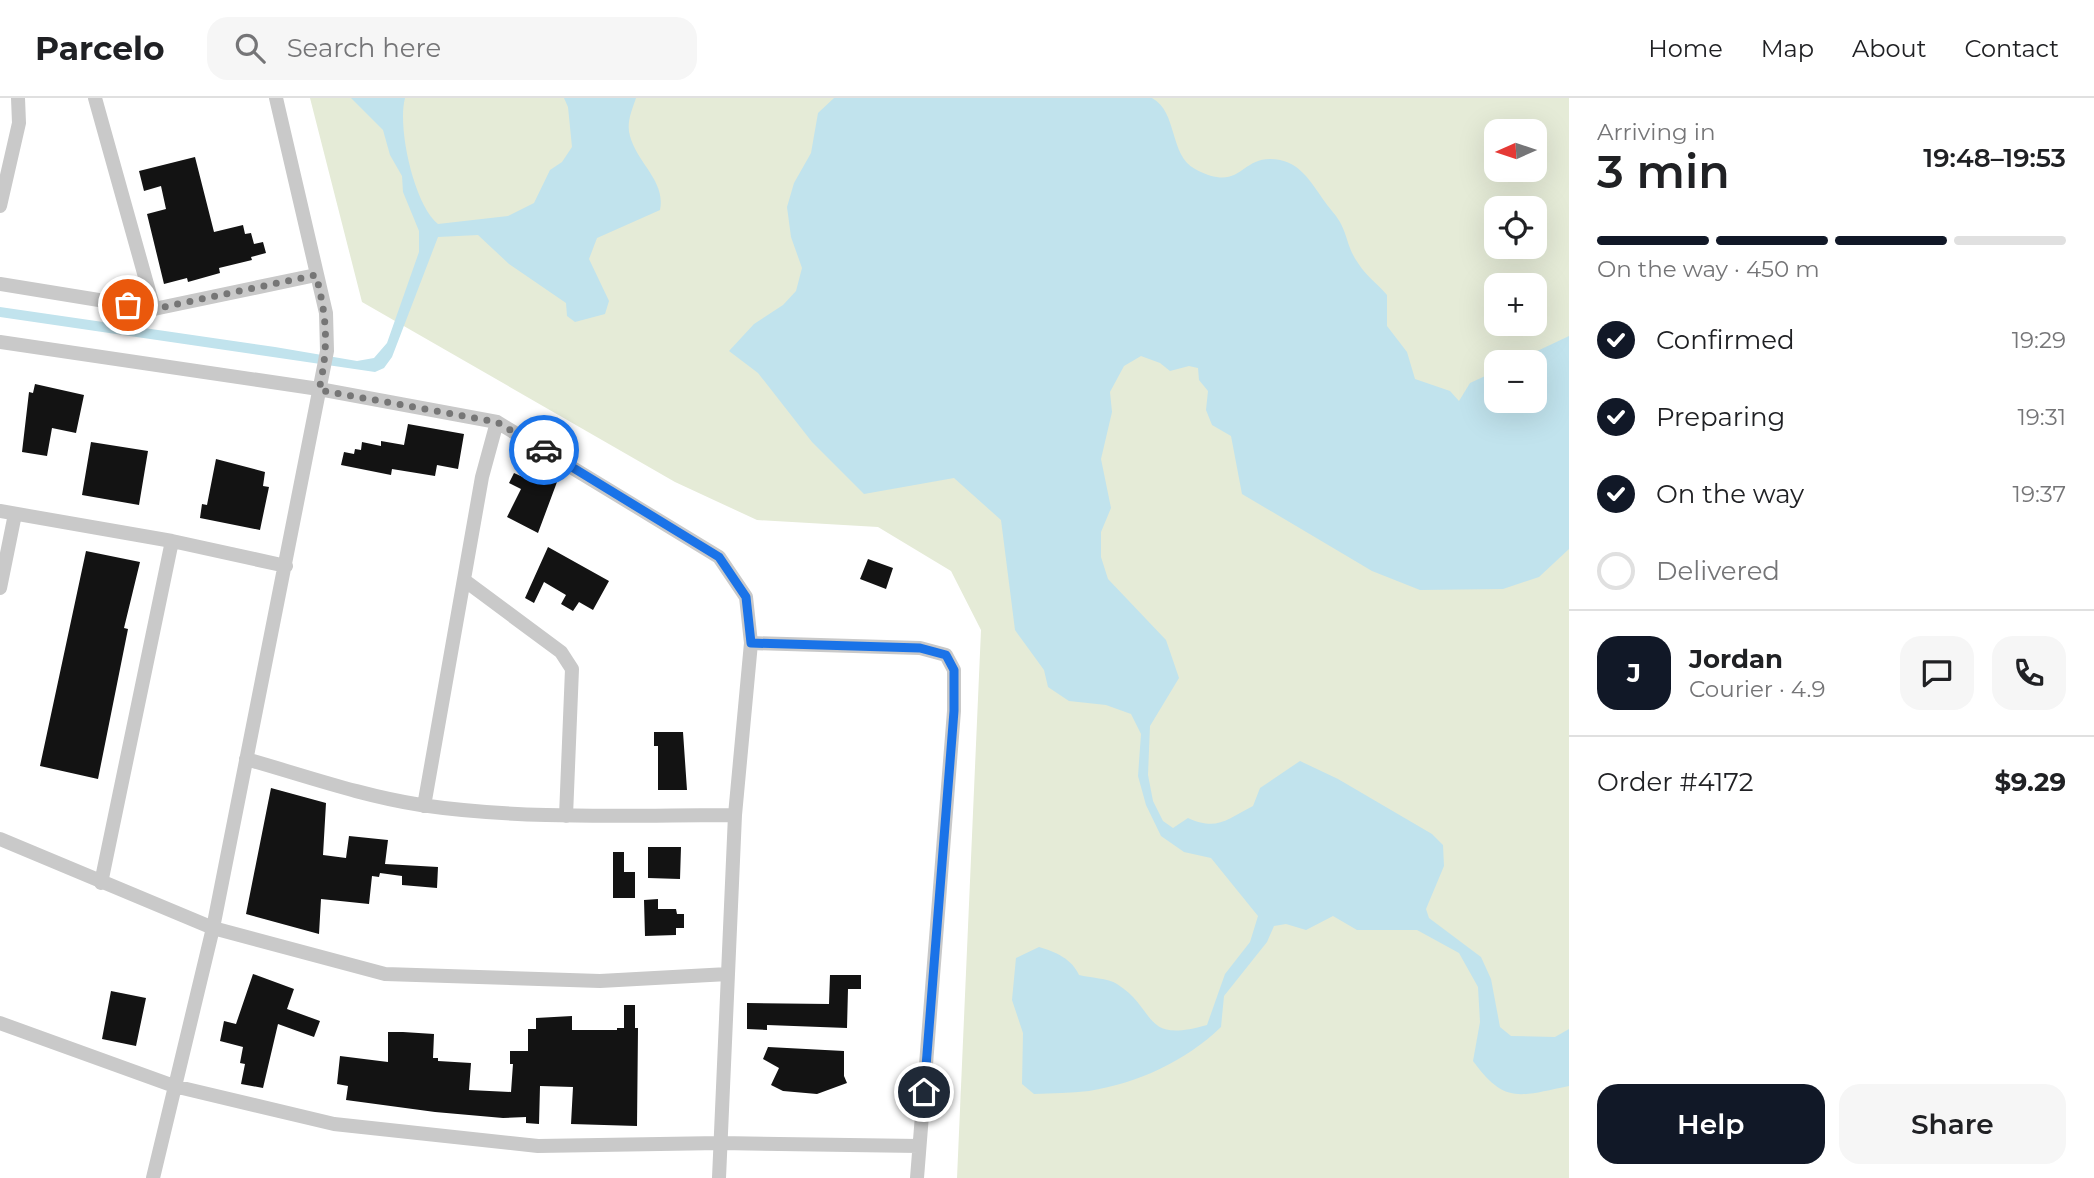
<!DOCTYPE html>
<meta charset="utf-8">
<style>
:root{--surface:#fff;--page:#f6f6f6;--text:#202124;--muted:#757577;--line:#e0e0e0;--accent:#111827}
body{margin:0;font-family:Montserrat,sans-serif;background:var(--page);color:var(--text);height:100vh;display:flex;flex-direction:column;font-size:26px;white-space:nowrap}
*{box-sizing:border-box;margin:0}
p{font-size:23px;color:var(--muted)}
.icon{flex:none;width:38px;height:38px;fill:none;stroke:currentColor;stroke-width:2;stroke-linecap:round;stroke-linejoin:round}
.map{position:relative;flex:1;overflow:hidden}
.drawer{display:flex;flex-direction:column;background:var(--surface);width:525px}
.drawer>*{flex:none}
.needle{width:46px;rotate:267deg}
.tools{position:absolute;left:1484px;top:21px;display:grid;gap:14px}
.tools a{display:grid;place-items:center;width:63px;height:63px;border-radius:14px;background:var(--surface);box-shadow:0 7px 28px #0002;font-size:35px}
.pin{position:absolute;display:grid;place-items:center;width:60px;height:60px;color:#fff;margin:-30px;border:4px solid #fff;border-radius:50%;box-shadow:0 2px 7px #0007}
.courier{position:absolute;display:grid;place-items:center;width:70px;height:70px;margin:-35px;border:5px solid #1a73e8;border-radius:50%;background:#fff;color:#222;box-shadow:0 2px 9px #0007}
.head em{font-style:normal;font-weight:600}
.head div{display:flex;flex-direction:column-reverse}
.head{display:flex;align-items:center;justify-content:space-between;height:119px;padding:0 28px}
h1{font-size:46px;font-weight:600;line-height:52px}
.bar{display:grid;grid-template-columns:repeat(4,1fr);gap:10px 7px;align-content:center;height:84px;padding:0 28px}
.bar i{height:9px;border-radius:5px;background:var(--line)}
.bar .selected{background:var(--accent)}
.bar p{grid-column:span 4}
.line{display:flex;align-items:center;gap:18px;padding:0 28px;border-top:2px solid var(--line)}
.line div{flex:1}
.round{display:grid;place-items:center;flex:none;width:74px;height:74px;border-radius:21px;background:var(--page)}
ol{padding:0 28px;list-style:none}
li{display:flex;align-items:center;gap:21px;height:77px}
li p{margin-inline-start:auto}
li .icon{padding:7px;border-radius:50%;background:var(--accent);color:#fff;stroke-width:4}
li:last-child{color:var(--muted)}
li i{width:38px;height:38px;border:4px solid var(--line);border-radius:50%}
.primary-button{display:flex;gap:14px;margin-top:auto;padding:14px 28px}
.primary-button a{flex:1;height:80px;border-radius:21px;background:var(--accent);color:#fff;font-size:28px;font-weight:600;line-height:80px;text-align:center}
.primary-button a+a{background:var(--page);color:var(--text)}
header{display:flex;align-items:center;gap:42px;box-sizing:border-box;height:98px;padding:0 35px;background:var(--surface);border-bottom:2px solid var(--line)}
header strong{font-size:33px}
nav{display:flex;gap:38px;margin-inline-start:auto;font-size:24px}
.search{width:490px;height:63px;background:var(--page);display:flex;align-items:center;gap:18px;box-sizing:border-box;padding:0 24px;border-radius:21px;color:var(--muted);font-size:26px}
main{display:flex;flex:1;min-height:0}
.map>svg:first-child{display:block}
</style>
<header>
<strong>Parcelo</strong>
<div class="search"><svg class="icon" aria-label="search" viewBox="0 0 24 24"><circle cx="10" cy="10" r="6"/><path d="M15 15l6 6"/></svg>Search here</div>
<nav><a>Home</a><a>Map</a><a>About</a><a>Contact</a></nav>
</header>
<main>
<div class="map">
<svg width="1569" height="1080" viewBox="0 0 1569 1080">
<rect width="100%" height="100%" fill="#fff"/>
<!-- green -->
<path fill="#e5ebd7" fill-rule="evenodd" d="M310,0H1569V1080H957L981,532L951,473L878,429L757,422L675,384L362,204ZM1496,33H1535V72H1496ZM1496,110H1535V149H1496ZM1496,187H1535V226H1496ZM1496,264H1535V303H1496Z"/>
<!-- water -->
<path fill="#c1e3ed" d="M351,0H405C397,29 414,107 438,126L508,118L534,105L550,72L562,64L572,49L568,9L564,0H636C632,12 626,25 630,38C637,65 666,83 660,112L597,140L589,161L609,203L605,216L575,224L567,218L566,205L509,166L478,137L438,139L392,259L384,270L375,274L0,219V209L275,249L357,263L374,260L387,245L419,154V133L403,94L402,78L390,57L383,32Z
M834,0H1152C1178,14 1169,57 1195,71C1240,95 1239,61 1270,61C1299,61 1310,83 1325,104C1330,111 1337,118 1341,126C1348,140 1348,151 1358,165C1365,177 1378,186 1387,197V228L1407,254L1415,281L1450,293L1459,303L1470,285L1496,273V303H1535V264H1514L1569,238V451L1539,479L1503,491L1420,492L1372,473L1242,396L1231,338L1212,327L1206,312L1208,293L1199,282L1198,270L1189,268L1170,273L1160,265L1141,258L1124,268L1110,294L1112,314L1101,361L1111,410L1101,434V459L1108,481L1166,542L1179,580L1150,628L1148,677L1153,703L1163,723L1173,730L1188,720C1217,733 1226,722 1253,708L1260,690L1300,663L1338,681L1432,736L1443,747L1444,768L1426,811L1429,820L1481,859L1491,881L1500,929L1511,938L1555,939L1569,931V988C1520,998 1505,1007 1473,963L1480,924L1478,889L1459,855L1417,832H1357L1333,818L1306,832L1286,826L1274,828L1267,844L1224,898L1221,929C1186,963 1138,985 1089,993C1071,995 1052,995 1034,996L1022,986L1023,935L1012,902L1016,860L1039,849C1056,854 1072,861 1079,877C1090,880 1108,880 1117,886C1158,912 1141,946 1207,927L1225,876L1250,844L1258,818L1211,760L1184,754L1161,738L1146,707L1138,678L1141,636L1131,616L1106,607L1069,603L1048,589L1044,572L1015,532L1001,422L954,380L864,396L812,344L758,275L729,253L754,226L783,207L796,193L802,170L791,139L787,109L794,85L811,55L818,15Z"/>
<!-- building -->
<path fill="#131313" d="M195,59L214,134L243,127L245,136L251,135L254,146L263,144L266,155L251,159L252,162L219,170L220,175L188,184L187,180L164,186L147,116L166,111L161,88L144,93L139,73Z
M35,286L84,297L76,335L52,330L47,358L22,354L29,294L33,295Z
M408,326L464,336L458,371L437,367L435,378L392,371L391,377L341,367L344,354L354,356L355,351L361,352L362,344L381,348V343L404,347Z
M91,344L148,353L139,407L82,397Z
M216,361L265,374L263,388L269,389L260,432L200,420L202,406L207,407Z
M529,372L557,384L538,435L507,419L521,391L509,385L514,375L525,380Z
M548,449L609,483L593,512L579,504L573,513L561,506L566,497L544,484L534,505L525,500Z
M86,453L140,464L124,530L128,531L98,681L40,668Z
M868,461L893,470L886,491L860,481Z
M654,634H683L687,692H658V648H654Z
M271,690L326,705L323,757L346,760L349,738L388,742L385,766L438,769L437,790L402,787V778L380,775L379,779L372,778L369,806L321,801L319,836L246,816Z
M648,749H681L680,781L648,780Z
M613,754H624V774H635V800H613Z
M658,801V811H676L677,816H684V830H676V837L645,838L644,802Z
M253,876L294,891L287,911L320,923L314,939L278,926L263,990L241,986L245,966L240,965L243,949L220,943L224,923L236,926Z
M830,877H861V891H848L847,930L767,927V932L747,931V905L829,906Z
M111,893L146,900L136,948L102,941Z
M624,907H635V930H638L637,1028L571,1026L573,989L540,988L539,1026L526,1025V1019L503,1020L435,1014L346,1002L348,988L337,986L340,958L388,964V934H403L434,936L433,960H438V963L471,965L469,992L511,994L513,966H510V953H528V931H536V920L572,918V932H617V930H624Z
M768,949L844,953V978L847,985L817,996L783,993L771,987L779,970L763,961Z"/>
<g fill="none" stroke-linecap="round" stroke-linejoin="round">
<!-- minor -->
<path stroke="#c9c9c9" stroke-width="14" d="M95,0L154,211
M0,108L19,25L18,0
M0,186L154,211L316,177
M0,244L319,291L497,324L719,459L746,499L751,545L735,717L719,1080
M0,413L172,443L286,468
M464,482L561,554L572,571L566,718
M0,490L15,416
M751,545L920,550L946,557L954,572V613L917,1080
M246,661C303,677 362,698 421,707C524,722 631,717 735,717
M424,708L482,379L497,324
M0,741L213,830L385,876L600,883L728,876
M101,785L172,443
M0,925L174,988L334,1026L538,1048L720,1045L919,1048
M153,1080L213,830L327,253L326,215L276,0"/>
</g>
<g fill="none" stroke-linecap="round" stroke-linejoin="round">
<!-- done -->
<path stroke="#767676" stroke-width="7" stroke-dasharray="0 12.6" d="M128,207L154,211L316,177C327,220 329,248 319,292L497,324L544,352"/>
<!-- route -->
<path stroke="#1a73e8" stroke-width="9" d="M544,352L719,459L746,499L751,545L920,550L946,557L954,572V613L924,994"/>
</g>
</svg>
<div class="tools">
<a><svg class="needle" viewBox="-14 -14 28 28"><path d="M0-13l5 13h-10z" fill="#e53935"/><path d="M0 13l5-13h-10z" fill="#757577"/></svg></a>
<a><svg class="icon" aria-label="locate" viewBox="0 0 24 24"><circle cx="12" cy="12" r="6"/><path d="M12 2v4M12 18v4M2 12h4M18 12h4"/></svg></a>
<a>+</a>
<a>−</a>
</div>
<div class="pin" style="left:128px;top:207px;background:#ea580c"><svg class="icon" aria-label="bag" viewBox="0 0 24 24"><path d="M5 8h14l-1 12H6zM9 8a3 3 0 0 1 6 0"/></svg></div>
<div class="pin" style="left:924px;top:994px;background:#1f2937"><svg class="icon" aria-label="home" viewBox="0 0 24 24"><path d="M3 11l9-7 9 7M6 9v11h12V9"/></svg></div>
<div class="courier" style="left:544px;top:352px"><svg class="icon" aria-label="car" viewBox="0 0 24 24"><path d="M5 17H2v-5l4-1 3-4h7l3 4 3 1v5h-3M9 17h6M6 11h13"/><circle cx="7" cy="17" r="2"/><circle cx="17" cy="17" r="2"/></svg></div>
</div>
<section class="drawer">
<div class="head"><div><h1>3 min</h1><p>Arriving in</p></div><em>19:48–19:53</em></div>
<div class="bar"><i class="selected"></i><i class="selected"></i><i class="selected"></i><i></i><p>On the way · 450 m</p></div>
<ol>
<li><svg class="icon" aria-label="check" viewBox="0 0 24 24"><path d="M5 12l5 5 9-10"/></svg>Confirmed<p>19:29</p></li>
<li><svg class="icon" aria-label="check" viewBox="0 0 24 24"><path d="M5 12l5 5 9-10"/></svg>Preparing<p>19:31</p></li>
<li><svg class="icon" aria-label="check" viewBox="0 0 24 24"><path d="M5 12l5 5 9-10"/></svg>On the way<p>19:37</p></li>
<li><i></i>Delivered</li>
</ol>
<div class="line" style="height:126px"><b class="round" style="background:var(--accent);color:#fff">J</b><div><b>Jordan</b><p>Courier · 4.9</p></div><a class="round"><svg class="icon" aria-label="chat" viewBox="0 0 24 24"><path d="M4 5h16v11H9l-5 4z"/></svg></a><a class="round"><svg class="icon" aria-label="phone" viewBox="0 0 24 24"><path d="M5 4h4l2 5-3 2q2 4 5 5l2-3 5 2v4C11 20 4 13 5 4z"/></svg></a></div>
<div class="line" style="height:91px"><div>Order #4172</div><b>$9.29</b></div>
<div class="primary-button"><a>Help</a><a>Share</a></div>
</section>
</main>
